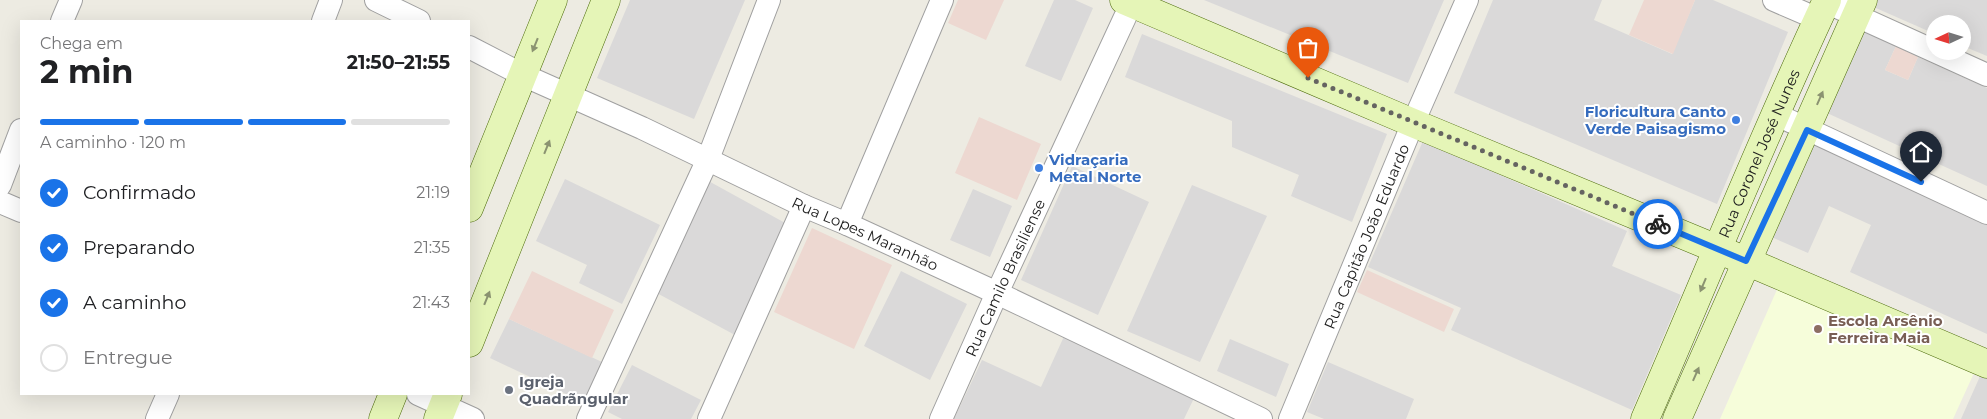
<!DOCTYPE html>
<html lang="pt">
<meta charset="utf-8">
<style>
:root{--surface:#fff;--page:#f6f6f6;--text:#202124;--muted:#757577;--line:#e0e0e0;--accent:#1a73e8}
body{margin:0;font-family:Montserrat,sans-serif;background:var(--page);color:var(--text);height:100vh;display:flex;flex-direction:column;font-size:19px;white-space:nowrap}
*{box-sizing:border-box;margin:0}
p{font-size:16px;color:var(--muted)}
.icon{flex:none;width:28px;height:28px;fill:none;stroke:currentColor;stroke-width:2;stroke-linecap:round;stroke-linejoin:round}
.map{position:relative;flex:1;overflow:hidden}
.side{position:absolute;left:20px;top:20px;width:450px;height:375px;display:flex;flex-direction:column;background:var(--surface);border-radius:0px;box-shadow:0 5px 20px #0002}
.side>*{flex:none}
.needle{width:32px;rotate:266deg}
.fabs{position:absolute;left:1926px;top:15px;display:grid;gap:10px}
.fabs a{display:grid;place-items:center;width:45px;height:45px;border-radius:50%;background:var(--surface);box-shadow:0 5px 20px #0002;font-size:25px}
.pin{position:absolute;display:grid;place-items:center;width:42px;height:42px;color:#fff;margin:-51px -21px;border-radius:50% 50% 50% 0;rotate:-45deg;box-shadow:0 0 5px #0007}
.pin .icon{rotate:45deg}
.courier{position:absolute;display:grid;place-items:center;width:50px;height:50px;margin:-25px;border:4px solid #1a73e8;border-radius:50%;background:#fff;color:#222;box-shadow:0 1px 6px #0007}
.head em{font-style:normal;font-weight:700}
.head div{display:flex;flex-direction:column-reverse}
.head{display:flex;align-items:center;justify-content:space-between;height:85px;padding:0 20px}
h1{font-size:32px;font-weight:700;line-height:38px}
.bar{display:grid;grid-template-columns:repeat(4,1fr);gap:8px 5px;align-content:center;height:60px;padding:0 20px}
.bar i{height:6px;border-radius:4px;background:var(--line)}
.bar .current{background:var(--accent)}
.bar p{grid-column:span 4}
ol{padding:0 20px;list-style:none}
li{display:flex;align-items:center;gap:15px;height:55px}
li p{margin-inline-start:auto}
li .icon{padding:5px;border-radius:50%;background:var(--accent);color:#fff;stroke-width:4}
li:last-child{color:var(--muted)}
li i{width:28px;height:28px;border:2px solid var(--line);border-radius:50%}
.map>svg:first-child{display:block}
</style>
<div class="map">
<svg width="1987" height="419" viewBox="0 0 1987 419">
<rect width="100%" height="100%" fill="#edebe2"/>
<!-- residential -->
<path fill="#dad9d9" d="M630,0H745L694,119L597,78Z
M1054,0H1075L1093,8L1061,81L1025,66Z
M1204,0H1444L1408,83Z
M1493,0H1602L1594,20L1672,54L1695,0H1713L1788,32L1717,204L1454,93Z
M1871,0H1987V56L1963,46L1962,24H1935V34L1869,5Z
M1864,31L1896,46L1885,70L1908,80L1918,57L1987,88V186L1827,113Z
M1142,34L1387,134L1352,222L1291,196L1299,175L1232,147V121L1125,77Z
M1814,137L1987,217V334L1850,272L1871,225L1829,206L1808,253L1769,236Z
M1423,141L1627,231L1612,266L1681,295L1632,410L1451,330L1461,308L1368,267Z
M1072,166L1149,202L1098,315L1021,280Z
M703,178L787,224L735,335L653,291Z
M565,179L660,225L622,304L579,283L587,265L536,241Z
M1192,185L1267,216L1200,362L1127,331Z
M973,189L1012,206L990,257L950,240Z
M901,271L967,304L930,380L864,346Z
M509,319L602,362L583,402L490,358Z
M1066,332L1196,394L1184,419H954L982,360L1041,387Z
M1230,339L1289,364L1276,397L1217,371Z
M1328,362L1414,399L1406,419H1324L1307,412Z
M632,365L701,400L691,419H622L608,412Z
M1981,374L1987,377V419H1961Z"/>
<!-- commercial -->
<path fill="#edd8d1" d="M958,0H1004L986,40L948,23Z
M1644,0H1695L1673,54L1629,35Z
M1896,46L1918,57L1908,80L1885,70Z
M979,117L1041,144L1017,200L955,173Z
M812,228L892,265L854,349L774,312Z
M1367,270L1454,309L1444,332L1357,292Z
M532,271L614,310L592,358L509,319Z"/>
<!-- education -->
<path fill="#f6fdda" d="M1779,285L1974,373L1953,419H1720Z"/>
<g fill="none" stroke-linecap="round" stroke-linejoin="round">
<!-- street casing -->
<g stroke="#a0a0a0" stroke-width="24">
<g id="street">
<path d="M376,0L419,21"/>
<path d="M1774,0L1818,19"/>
<path d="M1826,2L1987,75"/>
<path d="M62,21L71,0"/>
<path d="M323,21L331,0"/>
<path id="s1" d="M469,47L523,75L642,128L804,206L847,224L997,293L1261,419"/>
<path d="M1775,114L1987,213"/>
<path d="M0,185L21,130"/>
<path d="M0,202L21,211"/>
<path d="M847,224L942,0"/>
<path d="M418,394L473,419"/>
<path d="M157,419L168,394"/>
<path d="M588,419L708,159L769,0"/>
<path d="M709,419L804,206"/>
<path id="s2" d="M941,419L997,293L1133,0"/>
<path id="s3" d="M1290,419L1413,123L1467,0"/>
</g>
</g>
<!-- secondary casing -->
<g stroke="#4c6b0a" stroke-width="29">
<g id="secondary">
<path d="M1124,0L1413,123L1746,261L1987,364"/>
<path d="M469,208L553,0"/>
<path d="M469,343L606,0"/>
<path d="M383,419L393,394"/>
<path d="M438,419L448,394"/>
<path id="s4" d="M1645,419C1706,279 1762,138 1827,0"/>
<path d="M1677,419L1863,0"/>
</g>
</g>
<!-- street -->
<use href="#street" stroke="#fff" stroke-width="22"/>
<!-- secondary -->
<use href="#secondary" stroke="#e5f5b7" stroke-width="28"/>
</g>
<!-- one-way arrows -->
<defs><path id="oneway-solid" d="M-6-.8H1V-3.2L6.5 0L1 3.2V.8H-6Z" transform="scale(1.25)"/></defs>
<g fill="#8b9371">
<use href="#oneway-solid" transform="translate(535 45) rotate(112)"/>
<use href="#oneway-solid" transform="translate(1820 98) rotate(-66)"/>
<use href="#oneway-solid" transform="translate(547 147) rotate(-68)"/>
<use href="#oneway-solid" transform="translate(1703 285) rotate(113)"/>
<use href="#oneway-solid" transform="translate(487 298) rotate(-68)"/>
<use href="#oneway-solid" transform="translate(1696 374) rotate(-66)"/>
</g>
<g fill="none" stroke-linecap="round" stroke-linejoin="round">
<!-- done -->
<path stroke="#656461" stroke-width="5" stroke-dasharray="0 9" d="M1308,78L1658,224"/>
<!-- route -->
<path stroke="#1a73e8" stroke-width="6" d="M1658,224L1746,261L1807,130L1921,182"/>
</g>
<!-- markers -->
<g fill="#3f7fe0" stroke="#fff" stroke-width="2">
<circle cx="1736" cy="120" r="5"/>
<circle cx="1039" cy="168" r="5"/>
</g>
<circle fill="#8d6e63" stroke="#fff" stroke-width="2" cx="1818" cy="329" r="5"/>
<circle fill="#6b7280" stroke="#fff" stroke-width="2" cx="509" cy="390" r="5"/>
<g text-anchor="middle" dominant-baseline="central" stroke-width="4" stroke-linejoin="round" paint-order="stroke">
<!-- shop labels -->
<g font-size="15" font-weight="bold" fill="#366cbe" stroke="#fff" text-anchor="end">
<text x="1726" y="111">Floricultura Canto<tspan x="1726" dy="17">Verde Paisagismo</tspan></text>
<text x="1049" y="159" text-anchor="start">Vidraçaria<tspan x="1049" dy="17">Metal Norte</tspan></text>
</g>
<!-- street labels -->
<g font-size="15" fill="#1c1c1c" stroke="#fff">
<text stroke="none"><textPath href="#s4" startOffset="289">Rua Coronel José Nunes</textPath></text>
<text stroke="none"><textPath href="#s1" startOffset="438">Rua Lopes Maranhão</textPath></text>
<text stroke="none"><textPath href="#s3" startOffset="198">Rua Capitão João Eduardo</textPath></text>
<text stroke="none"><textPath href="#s2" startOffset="155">Rua Camilo Brasiliense</textPath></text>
</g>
<!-- education labels -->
<g font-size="15" font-weight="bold" fill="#785e54" stroke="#fff" text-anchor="start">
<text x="1828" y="320">Escola Arsênio<tspan x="1828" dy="17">Ferreira Maia</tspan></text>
</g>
<!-- worship labels -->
<g font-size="15" font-weight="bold" fill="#5b616d" stroke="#fff" text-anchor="start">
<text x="519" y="381">Igreja<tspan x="519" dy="17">Quadrãngular</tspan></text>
</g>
</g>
</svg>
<div class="fabs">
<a><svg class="needle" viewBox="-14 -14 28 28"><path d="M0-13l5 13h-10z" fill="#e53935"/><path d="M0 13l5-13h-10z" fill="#757577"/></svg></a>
</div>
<div class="pin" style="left:1308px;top:78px;background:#ea580c"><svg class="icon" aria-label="bag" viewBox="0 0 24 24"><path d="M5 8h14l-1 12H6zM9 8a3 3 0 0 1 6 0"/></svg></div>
<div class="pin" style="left:1921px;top:182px;background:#1f2937"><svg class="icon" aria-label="home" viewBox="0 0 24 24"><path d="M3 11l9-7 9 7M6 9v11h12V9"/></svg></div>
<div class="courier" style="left:1658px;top:224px"><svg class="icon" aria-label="bike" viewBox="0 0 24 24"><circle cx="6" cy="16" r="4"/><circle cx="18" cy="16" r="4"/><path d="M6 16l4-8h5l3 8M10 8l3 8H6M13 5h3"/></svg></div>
<section class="side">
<div class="head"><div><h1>2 min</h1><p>Chega em</p></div><em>21:50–21:55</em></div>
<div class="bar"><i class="current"></i><i class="current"></i><i class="current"></i><i></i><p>A caminho · 120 m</p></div>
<ol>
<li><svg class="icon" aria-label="check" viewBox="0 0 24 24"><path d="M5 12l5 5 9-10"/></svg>Confirmado<p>21:19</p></li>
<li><svg class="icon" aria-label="check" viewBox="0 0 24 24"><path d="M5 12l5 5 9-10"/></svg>Preparando<p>21:35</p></li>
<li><svg class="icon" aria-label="check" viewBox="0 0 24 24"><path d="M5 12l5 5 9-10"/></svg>A caminho<p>21:43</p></li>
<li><i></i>Entregue</li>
</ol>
</section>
</div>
